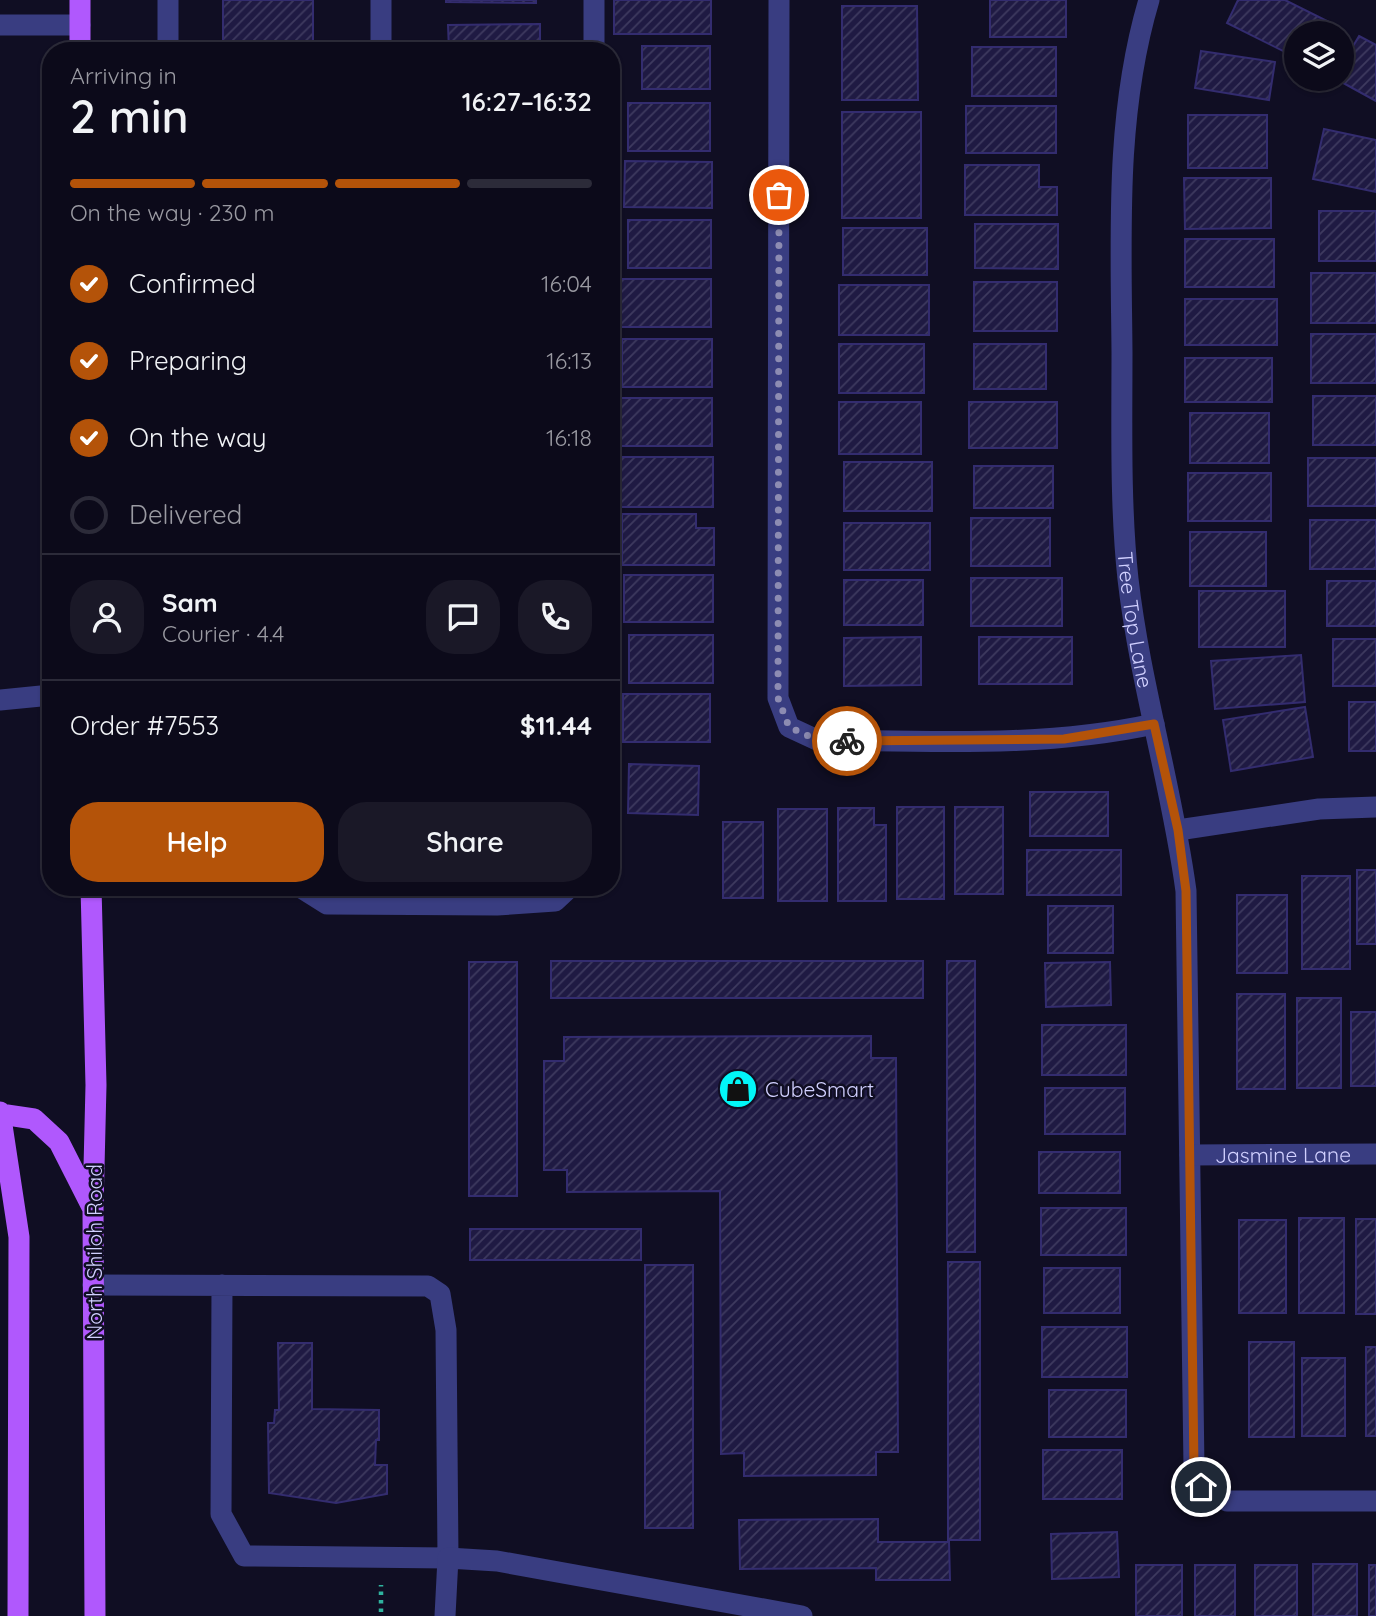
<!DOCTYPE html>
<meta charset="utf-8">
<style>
:root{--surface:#0c0a1a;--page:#1a1827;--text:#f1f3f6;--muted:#9a9aa2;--line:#2c2b39;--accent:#b45309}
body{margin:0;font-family:Quicksand,sans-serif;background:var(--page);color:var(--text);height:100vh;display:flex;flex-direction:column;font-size:26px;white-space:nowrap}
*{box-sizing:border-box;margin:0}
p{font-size:23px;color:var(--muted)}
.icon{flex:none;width:38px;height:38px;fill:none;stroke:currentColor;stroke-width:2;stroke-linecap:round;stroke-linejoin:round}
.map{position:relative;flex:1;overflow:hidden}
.panel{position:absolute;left:42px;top:42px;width:578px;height:854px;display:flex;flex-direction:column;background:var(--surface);border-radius:28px;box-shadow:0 2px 5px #0004,0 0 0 2px var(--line)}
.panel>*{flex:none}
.buttons{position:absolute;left:1284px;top:21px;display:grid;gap:14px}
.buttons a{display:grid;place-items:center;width:70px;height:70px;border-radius:50%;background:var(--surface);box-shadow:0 2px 5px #0004,0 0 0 2px var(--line);font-size:35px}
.pin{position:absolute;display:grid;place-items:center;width:60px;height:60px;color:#fff;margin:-30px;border:4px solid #fff;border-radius:50%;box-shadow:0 2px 7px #0007}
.courier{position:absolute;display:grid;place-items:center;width:70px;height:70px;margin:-35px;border:5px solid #b45309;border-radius:50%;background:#fff;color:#222;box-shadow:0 2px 9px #0007}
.head em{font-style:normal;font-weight:600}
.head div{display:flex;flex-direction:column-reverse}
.head{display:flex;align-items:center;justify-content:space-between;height:119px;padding:0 28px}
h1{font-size:46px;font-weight:600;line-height:52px}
.bar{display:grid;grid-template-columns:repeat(4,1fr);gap:10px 7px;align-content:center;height:84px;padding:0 28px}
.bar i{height:9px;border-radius:5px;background:var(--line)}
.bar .selected{background:var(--accent)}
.bar p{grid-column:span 4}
.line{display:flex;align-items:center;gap:18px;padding:0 28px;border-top:2px solid var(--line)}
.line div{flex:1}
.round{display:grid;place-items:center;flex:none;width:74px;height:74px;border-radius:28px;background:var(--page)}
ol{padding:0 28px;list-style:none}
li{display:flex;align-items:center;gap:21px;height:77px}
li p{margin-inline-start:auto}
li .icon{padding:7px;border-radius:50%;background:var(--accent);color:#fff;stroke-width:4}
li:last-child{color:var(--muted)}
li i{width:38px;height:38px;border:4px solid var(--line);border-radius:50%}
.primary-button{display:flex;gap:14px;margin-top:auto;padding:14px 28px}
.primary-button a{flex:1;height:80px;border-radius:28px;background:var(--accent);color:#fff;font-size:28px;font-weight:600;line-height:80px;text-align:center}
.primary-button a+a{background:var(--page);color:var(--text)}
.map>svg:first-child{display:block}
</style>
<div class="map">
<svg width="1376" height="1616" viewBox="0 0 1376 1616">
<defs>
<pattern id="building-hatch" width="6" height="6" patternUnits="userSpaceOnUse" patternTransform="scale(1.75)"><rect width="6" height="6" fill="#1f1a43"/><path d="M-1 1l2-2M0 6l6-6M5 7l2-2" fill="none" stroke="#3e3a5f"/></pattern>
</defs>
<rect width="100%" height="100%" fill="#100e23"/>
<!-- building -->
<path fill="url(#building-hatch)" stroke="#332c6f" stroke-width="2" d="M223,0H313V51H223Z
M446,0H536V3L446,2Z
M614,0H711V34H614Z
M990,0H1066V37H990Z
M1238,0H1285L1331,23L1326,33H1297V58L1227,23Z
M842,6H917L918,100H842Z
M540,24V51H449L448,25Z
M1359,36L1376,45V101L1336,79H1342V65Z
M642,46H710V89H642Z
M972,47H1056V96H972Z
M1201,51L1275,62L1269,100L1195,88Z
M628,103H710V151H628Z
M966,106H1056V153H966Z
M842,112H921V218H842Z
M1188,115H1267V168H1188Z
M1324,129L1376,140V192L1313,179Z
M625,161L712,162V208L624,207Z
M965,165H1039V187H1057V215H965Z
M1184,178H1271V228L1185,229Z
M1319,211H1376V261H1319Z
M628,220H711V268H628Z
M975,224H1058V269L975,268Z
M843,228H927V275H843Z
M1185,239H1274V287H1185Z
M1311,273H1376V323H1311Z
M619,279H711V327H619Z
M974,282H1057V331H974Z
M839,285H929V335H839Z
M1185,299H1277V345H1185Z
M1311,334H1376V383H1311Z
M622,339H712V387H622Z
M839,344H924V393H839Z
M974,344H1046V389H974Z
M1185,358H1272V402H1185Z
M1313,396H1376V445H1313Z
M619,398H712V446H619Z
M839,402H921V454H839Z
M969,402H1057V448H969Z
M1190,413H1269V463H1190Z
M621,457H713V507H621Z
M1308,458H1376V506H1308Z
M844,462H932V511H844Z
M974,466H1053V508H974Z
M1188,473H1271V521H1188Z
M622,514H696V528H714V565H622Z
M971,518H1050V566H971Z
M1310,520H1376V569H1310Z
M844,523H930V570H844Z
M1190,532H1266V586H1190Z
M624,575H713V622H624Z
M971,578H1062V626H971Z
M844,580H923V625H844Z
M1327,581H1376V626H1327Z
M1199,591H1285V647H1199Z
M629,635H713V683H629Z
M921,637V685L844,686V638Z
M979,637H1072V684H979Z
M1333,639H1376V686H1333Z
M1301,655L1305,702L1215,709L1211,661Z
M623,694H710V742H623Z
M1349,702H1376V751H1349Z
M1305,707L1313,757L1231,771L1223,720Z
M629,764L699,766L698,815L628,813Z
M1030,792H1108V836H1030Z
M897,807H944V899H897Z
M955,807H1003V894H955Z
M838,808H874V825H886V901H838Z
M778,809H827V901H778Z
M723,822H763V898H723Z
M1027,850H1121V895H1027Z
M1357,870H1376V944H1357Z
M1302,876H1350V969H1302Z
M1237,895H1287V973H1237Z
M1048,906H1113V953H1048Z
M551,961H923V998H551Z
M947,961H975V1252H947Z
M469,962H517V1196H469Z
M1110,962L1111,1005L1046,1007L1045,963Z
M1237,994H1285V1089H1237Z
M1297,998H1341V1088H1297Z
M1351,1012H1376V1086H1351Z
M1042,1025H1126V1075H1042Z
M871,1036V1058H896L898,1452H876V1475L744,1476V1453L721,1454L720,1191L567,1192V1170H544V1061H564V1037Z
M1045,1088H1125V1134H1045Z
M1039,1152H1120V1193H1039Z
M1041,1208H1126V1255H1041Z
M1299,1218H1344V1313H1299Z
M1356,1219H1376V1314H1356Z
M1239,1220H1286V1313H1239Z
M470,1229H641V1260H470Z
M948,1262H980V1540H948Z
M645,1265H693V1528H645Z
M1044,1268H1120V1313H1044Z
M1042,1327H1127V1377H1042Z
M1249,1342H1294V1437H1249Z
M278,1343H312V1409L379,1410V1440H376L375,1465H387V1494L336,1503L269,1493L268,1423H274L275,1410H279Z
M1366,1347H1376V1436H1366Z
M1302,1358H1345V1436H1302Z
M1049,1390H1126V1437H1049Z
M1043,1450H1122V1499H1043Z
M878,1519V1542H949L950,1580H876V1568L740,1569L739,1520Z
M1117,1532L1119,1577L1052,1579L1051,1534Z
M1313,1564H1357V1616H1313Z
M1136,1565H1182V1616H1136Z
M1195,1565H1235V1616H1195Z
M1255,1565H1297V1616H1255Z
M1369,1565H1376V1616H1369Z"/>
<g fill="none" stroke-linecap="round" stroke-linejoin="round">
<!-- path -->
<path stroke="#2fb39f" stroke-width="4.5" stroke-dasharray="3.5 5" stroke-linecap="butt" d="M381,1612V1585"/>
<!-- minor -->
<g stroke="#393d81" stroke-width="21">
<path d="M168,0V51"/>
<path d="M381,0V51"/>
<path d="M594,0V51"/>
<path d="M779,0L778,698L789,727L817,740C930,741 1043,748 1154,724"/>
<path id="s1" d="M1149,0C1115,114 1121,234 1122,352C1122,427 1120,505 1128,579C1140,684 1172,786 1186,891L1194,1468L1201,1487L1227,1501H1376"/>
<path d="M0,25H80"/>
<path d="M0,700L51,695"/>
<path d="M1178,830L1319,809L1376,807"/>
<path d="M300,887L327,904L497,905L555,901L570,887"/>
<path id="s2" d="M1190,1155L1376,1154"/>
<path d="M93,1285C205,1286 317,1286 428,1286L440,1294L446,1330L448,1558L244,1556L221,1514L222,1285"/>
<path d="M445,1616L448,1558L497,1561L802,1616"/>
</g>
<!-- major -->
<path stroke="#b058fd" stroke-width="21" d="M80,0V51
M91,887L96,1085L93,1209L95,1616
M0,1112L19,1237L18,1616
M0,1114L34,1119L59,1142L92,1207"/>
</g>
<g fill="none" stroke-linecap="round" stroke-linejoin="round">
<!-- done -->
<path stroke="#8d8cb2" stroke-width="7" stroke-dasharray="0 12.6" d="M779,195L778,698L789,727L817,740L847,741"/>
<!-- route -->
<path stroke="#b45309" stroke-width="9" d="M847,741L1064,739L1154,724L1178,830L1186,891L1194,1468L1201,1487"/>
</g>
<!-- icons -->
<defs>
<g id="shop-disc" transform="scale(2.0125)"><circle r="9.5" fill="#02f6f8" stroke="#100e23"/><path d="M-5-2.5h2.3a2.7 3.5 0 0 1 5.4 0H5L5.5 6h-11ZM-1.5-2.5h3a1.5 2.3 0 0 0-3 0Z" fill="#111"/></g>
</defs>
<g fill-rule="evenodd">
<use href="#shop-disc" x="738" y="1089"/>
</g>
<g text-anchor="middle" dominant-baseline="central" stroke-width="5" stroke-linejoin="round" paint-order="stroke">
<!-- street labels -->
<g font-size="21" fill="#d1d0ff" stroke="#100e23">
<text stroke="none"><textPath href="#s1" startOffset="623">Tree Top Lane</textPath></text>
<text stroke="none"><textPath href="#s2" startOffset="93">Jasmine Lane</textPath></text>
<text transform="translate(94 1252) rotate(-90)">North Shiloh Road</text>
</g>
<!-- poi labels -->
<g font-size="21" fill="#d1d0ff" stroke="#100e23" text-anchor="start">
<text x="765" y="1089">CubeSmart</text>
</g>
</g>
</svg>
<div class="buttons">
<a><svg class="icon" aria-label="layers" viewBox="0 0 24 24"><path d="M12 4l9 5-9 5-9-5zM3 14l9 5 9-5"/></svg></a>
</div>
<div class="pin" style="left:779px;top:195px;background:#ea580c"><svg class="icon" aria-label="bag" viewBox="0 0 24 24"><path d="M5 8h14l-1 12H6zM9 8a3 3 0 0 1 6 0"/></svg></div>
<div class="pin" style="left:1201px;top:1487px;background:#1f2937"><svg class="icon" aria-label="home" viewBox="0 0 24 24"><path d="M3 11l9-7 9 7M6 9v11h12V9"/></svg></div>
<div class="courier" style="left:847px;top:741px"><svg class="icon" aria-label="bike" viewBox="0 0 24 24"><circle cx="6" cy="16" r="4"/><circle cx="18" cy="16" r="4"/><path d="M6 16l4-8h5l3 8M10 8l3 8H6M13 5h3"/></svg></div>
<section class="panel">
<div class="head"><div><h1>2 min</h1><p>Arriving in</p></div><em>16:27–16:32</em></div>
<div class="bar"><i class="selected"></i><i class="selected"></i><i class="selected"></i><i></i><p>On the way · 230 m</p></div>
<ol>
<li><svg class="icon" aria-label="check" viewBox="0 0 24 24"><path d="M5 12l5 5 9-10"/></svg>Confirmed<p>16:04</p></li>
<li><svg class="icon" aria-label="check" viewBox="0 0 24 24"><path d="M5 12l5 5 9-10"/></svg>Preparing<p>16:13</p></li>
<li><svg class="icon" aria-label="check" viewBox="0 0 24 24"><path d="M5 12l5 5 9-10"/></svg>On the way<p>16:18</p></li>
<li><i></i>Delivered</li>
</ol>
<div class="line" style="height:126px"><a class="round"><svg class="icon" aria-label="person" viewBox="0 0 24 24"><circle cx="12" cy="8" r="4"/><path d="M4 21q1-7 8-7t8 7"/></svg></a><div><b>Sam</b><p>Courier · 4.4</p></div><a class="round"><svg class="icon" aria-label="chat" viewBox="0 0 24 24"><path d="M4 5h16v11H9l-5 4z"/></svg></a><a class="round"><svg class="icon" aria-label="phone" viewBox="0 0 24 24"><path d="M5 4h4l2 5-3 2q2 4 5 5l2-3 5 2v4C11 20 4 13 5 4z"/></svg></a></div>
<div class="line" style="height:91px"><div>Order #7553</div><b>$11.44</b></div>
<div class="primary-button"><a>Help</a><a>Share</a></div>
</section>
</div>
